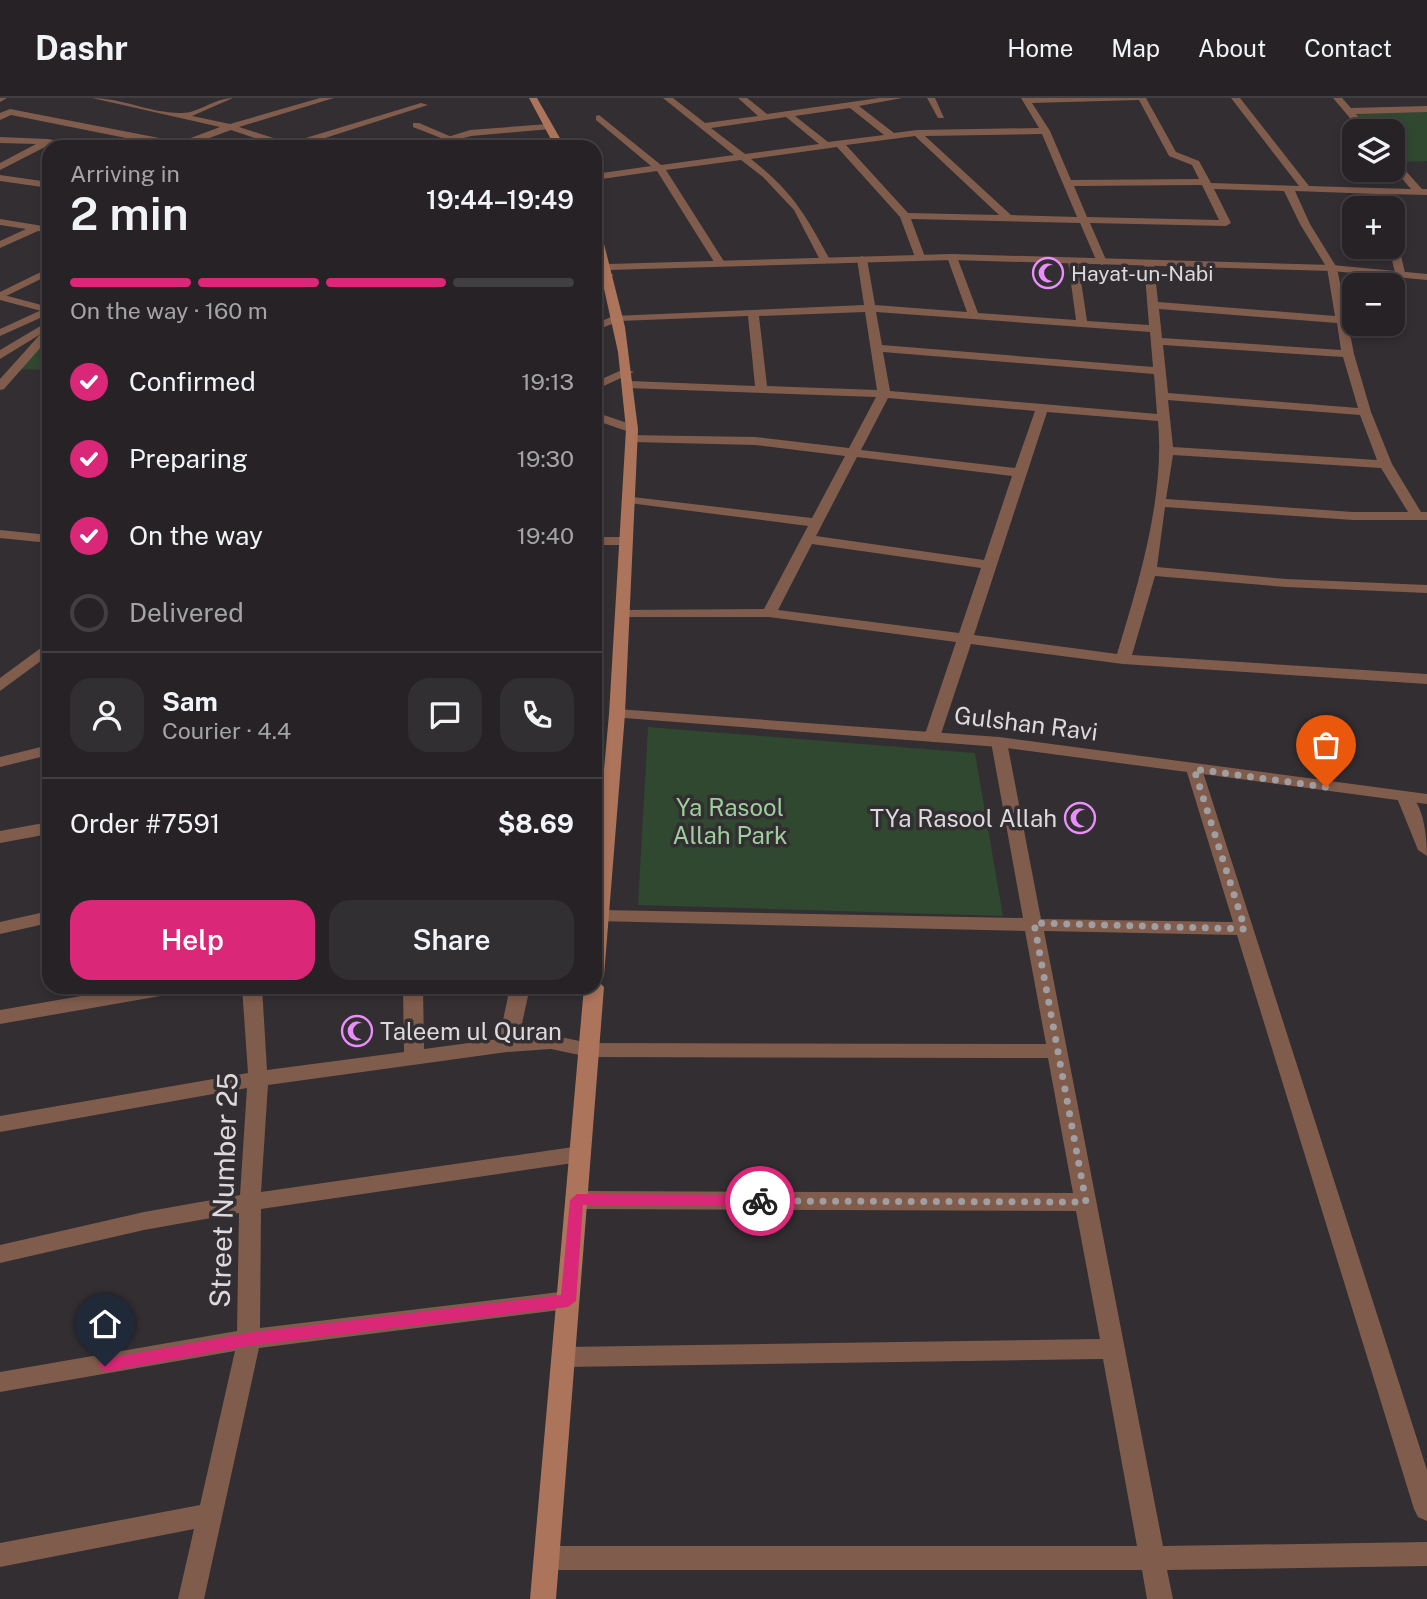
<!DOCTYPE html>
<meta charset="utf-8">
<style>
:root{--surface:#262226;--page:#322f32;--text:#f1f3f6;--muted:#a4a4a7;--line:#423f43;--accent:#db2777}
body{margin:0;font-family:"Public Sans",sans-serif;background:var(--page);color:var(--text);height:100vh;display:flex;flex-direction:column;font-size:26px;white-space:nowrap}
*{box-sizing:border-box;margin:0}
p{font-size:23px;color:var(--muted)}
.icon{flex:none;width:38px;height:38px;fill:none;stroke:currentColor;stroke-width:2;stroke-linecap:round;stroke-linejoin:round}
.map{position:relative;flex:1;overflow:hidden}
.drawer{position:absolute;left:42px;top:42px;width:560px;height:854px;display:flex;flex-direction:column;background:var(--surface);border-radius:21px;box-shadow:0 4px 10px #0003,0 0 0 2px var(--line)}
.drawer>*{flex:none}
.fabs{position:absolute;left:1342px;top:21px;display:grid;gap:14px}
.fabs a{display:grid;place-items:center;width:63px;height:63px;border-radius:14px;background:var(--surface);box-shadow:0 4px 10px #0003,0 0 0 2px var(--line);font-size:35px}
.pin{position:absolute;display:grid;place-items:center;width:60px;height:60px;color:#fff;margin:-72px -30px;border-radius:50% 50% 50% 0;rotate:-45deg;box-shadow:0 0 7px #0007}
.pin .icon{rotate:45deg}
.courier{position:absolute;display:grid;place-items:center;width:70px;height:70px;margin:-35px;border:5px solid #db2777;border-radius:50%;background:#fff;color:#222;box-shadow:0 2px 9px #0007}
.head em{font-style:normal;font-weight:600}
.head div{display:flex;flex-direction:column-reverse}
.head{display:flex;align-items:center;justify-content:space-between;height:119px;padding:0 28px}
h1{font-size:46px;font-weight:600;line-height:52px}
.bar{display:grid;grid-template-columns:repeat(4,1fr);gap:10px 7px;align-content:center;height:84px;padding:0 28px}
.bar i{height:9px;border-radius:5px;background:var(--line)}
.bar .active{background:var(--accent)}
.bar p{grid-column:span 4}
.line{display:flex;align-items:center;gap:18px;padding:0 28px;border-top:2px solid var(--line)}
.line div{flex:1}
.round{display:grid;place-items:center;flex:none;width:74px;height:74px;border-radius:21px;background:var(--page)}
ol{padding:0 28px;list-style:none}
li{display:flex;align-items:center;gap:21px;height:77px}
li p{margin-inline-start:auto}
li .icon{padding:7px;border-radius:50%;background:var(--accent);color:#fff;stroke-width:4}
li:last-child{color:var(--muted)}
li i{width:38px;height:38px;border:4px solid var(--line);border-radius:50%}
.action{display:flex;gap:14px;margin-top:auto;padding:14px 28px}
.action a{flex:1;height:80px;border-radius:21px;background:var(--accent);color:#fff;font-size:28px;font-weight:600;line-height:80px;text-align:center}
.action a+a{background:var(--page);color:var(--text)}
header{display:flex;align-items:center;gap:42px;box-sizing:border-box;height:98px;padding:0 35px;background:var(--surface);border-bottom:2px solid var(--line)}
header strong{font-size:33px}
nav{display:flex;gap:38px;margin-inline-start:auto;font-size:24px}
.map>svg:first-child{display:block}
</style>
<header>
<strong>Dashr</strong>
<nav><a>Home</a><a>Map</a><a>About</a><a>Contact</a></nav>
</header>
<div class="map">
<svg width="1427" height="1501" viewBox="0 0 1427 1501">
<rect width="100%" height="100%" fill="#322e32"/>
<!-- green -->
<path fill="#304730" d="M1427,13V63L1401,64L1393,56V33H1373L1356,15Z
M49,233V272L14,271Z
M648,629L975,655L1003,818L638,807Z"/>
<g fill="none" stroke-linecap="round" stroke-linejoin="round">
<!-- minor -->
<path fill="#805c4d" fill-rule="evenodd" d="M0,0H7L0,4Z
M92,0C122,0 150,15 180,15C198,16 214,0 233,0L192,18L230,26L320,0H334L239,29L289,45L421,5L428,7L297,49H281L231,32L185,49H171L11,17L0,22V15L10,11L180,44L220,29Z
M663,0H673L705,25L758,18L738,0H747L767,16L879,0H902L859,8L894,35L917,32L1039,30L1021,0H1146L1176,54L1199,63L1211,85L1299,88L1231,0H1240L1309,88L1411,91L1393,70V61L1396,62L1422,91H1427V97L1387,96L1391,110H1381L1377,96L1295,93L1310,126L1337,170L1354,256L1371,314L1392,366L1421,414H1427V422H1353L1165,409L1157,469L1286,481L1427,487V495L1286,489L1155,478L1132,557L1427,576V586L1123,566L971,546L940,639L932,644L924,639L956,544L769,519H617V513L622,512L764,511L808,428L629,405L624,404V398L812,420L845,358L755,347L632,344L626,340L627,337L755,339L849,350L876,299L626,290V284L630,283L755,288L748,218L619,223L595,233V226L613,218L864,207L857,161L862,158L867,161L875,207L967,214L947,159L952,156L957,159L978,215L1076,222L1068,163L1073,160L1078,163L1087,223L1149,227L1144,165L1149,162L1154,165L1158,204L1335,218L1327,170L1300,126L1284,93L1214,91L1231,125L1226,128L1090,125L1107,164L1102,167L1097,164L1080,125L911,121L925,159L920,162L915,159L900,119L837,49L751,61C792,93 806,117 830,162L825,165L820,162L794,112L763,79L741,62L666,72L725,165L716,167L657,73L595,82V76L651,68L596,22V18L599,17L661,67L734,57ZM1139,2L1169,58L1192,67L1199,81L1071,82L1050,33L1032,5ZM850,10L884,37L828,44L795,18ZM786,19L819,46L745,56L711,30ZM1042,36L1077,119L1011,117L925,38ZM915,38L999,117L908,115L846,47ZM1202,87L1219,122L1087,119L1074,88ZM1159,211L1337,225L1341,252L1162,240ZM865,214L877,292L767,288L759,218ZM876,214L1150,234L1153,269L882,247ZM1163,247L1343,259L1358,310L1168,295ZM883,254L1154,276L1157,316L890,293ZM888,300L1035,313L1015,370L861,352ZM1168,302L1360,317L1377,362L1173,349ZM1047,314L1158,323C1165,399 1139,483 1117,556L974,537ZM1173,357L1381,370L1408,414H1353L1166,401ZM857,359L1012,378L984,462L816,438ZM812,446L981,470L959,535L778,512Z
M927,0H935L944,20H938Z
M1333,0H1342L1351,10L1427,8V14L1356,16L1371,33H1361Z
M413,25H419L454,40L446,42L413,29Z
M0,39L48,41L92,49L49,47L0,72V65L36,46L0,45Z
M0,77L49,84V90L0,83Z
M0,121L49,129V135L38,133L0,150V143L26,131L0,127Z
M1393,141L1398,144L1405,175L1400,178L1395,175L1389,149H1393Z
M49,170V177L0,201V194Z
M605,175L614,177L595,187V180Z
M48,209L49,216L0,238V231Z
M49,223V231L0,261V252Z
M624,271L634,274L595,292V284Z
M595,314L636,328L638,331L632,335L595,322Z
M0,432L49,437V445L0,440Z
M595,439H626L633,443L626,447H595Z
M49,544V557L0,593V580Z
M999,639L1007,644L1041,821L1233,824L1186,671L1194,666L1202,671L1427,1372V1423L1418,1419L1414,1411L1237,837L1044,833L1163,1448L1427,1444V1468L1167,1472L1173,1501H1147L1142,1472H547L538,1469L534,1460L538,1451L547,1448H1137L1103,1261L564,1269L556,1266L552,1259L556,1252L564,1249L1100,1241L1076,1113L577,1111L569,1108L566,1102L569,1096L577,1093L1073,1095L1048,960L589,959L551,951L507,954L268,987L261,1094L580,1048L587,1050L591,1056L587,1062L580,1064L261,1111L260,1230L568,1193L576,1196L579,1203L576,1210L259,1250L204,1501H178L194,1431L0,1469V1445L200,1407L235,1253L0,1294V1274L237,1233L239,1115L144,1132L0,1165V1147L144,1114L240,1097L247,990L0,1034V1018L248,975L242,889H262L267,972L404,954L403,889H423L424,951L499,941L510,889H530L519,939L551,937L589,945L1046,946L1025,833L595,823V813L600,812L1023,820L991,644Z
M49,647V657L0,669V659Z
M1405,695C1424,700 1427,741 1427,758L1418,752L1397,700Z
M49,724V736L0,745V733Z
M49,813V825L0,836V824Z
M133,889H182L179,894L172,896L0,926V912Z"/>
<!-- tertiary -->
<path fill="#805c4d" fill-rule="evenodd" d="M548,26L553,29L551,31L471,38L431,49H416L470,32Z
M952,156L1332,167L1427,176V182L1332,173L952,162L608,172L603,169L608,166Z
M0,196L49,209V215L0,202Z
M49,230V240L4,291L0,292V281L45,231Z
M617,611L999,639L1427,696V706L999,649L611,619L609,616L611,613Z"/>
<!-- secondary -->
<path fill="#ac745b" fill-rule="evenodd" d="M529,0H537L565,49H555Z
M595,127L600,130L625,229L638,331L625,616L604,878L599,884L604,889L556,1501H530L584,889H595V772L609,616L626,331L618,254L595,150Z"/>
</g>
<!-- route -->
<path fill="#db2777" d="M577,1096L760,1097L767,1103L760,1108L583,1107L576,1203L568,1209L248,1248L105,1274L98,1268L105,1261L248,1235L561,1197L570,1102Z"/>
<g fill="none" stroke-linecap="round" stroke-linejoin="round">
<!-- done -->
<path stroke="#a09ea0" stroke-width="7" stroke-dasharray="0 12.6" d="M760,1103L1086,1104L1034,825L1245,831L1194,671L1326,689"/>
</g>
<!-- icons -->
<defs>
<g id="mosque-ring" transform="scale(1.575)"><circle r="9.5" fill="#322e32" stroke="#ea8dfd" stroke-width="1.5"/><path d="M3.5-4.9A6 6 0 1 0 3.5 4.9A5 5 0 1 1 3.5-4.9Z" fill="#ea8dfd"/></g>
</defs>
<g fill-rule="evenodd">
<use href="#mosque-ring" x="1048" y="175"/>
<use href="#mosque-ring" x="1080" y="720"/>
<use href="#mosque-ring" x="357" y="933"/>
</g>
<g text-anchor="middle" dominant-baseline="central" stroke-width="7" stroke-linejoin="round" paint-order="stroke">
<!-- far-poi labels -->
<g font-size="21" fill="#dcdadc" stroke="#322e32" text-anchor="start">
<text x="1071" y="175">Hayat-un-Nabi</text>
</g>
<!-- street labels -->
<g font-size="24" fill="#dcdadc" stroke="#322e32">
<text transform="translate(1026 625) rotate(7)">Gulshan Ravi</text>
</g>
<!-- park labels -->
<g font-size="24" fill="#9dcf9c" stroke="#322e32">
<text x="730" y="709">Ya Rasool<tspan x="730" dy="28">Allah Park</tspan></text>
</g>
<!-- poi labels -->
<g font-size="24" fill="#dcdadc" stroke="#322e32" text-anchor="end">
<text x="1057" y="720">TYa Rasool Allah</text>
<text x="380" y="933" text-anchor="start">Taleem ul Quran</text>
</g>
<!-- near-street labels -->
<g font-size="28" fill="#dcdadc" stroke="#322e32">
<text transform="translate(223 1092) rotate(-88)">Street Number 25</text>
</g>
</g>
</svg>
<div class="fabs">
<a><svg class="icon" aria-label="layers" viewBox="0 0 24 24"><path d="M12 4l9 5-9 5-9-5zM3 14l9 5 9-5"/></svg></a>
<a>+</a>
<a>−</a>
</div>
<div class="pin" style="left:1326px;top:689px;background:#ea580c"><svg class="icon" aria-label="bag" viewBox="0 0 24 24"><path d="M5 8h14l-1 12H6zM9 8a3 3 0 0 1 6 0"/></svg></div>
<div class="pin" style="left:105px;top:1268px;background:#1f2937"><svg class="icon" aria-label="home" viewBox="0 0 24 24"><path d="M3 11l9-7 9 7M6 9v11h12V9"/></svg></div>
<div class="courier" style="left:760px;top:1103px"><svg class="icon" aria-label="bike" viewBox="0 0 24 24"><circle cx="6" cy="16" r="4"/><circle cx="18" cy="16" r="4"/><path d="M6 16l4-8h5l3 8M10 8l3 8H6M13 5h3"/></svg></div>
<section class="drawer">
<div class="head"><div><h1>2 min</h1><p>Arriving in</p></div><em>19:44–19:49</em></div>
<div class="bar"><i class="active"></i><i class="active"></i><i class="active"></i><i></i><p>On the way · 160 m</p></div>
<ol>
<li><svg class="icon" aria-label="check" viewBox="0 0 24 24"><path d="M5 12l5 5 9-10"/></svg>Confirmed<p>19:13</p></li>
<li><svg class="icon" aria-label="check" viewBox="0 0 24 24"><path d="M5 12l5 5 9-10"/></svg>Preparing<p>19:30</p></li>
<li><svg class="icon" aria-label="check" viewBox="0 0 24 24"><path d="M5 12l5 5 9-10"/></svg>On the way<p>19:40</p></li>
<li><i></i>Delivered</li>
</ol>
<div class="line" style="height:126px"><a class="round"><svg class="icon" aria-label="person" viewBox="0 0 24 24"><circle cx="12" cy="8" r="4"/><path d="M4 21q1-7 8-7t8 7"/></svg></a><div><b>Sam</b><p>Courier · 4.4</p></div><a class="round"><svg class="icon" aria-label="chat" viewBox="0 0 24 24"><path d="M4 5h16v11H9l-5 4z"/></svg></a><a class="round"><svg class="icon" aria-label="phone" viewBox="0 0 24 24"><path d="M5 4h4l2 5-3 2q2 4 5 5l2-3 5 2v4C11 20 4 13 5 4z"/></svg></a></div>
<div class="line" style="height:91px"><div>Order #7591</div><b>$8.69</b></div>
<div class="action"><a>Help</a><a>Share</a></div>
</section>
</div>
